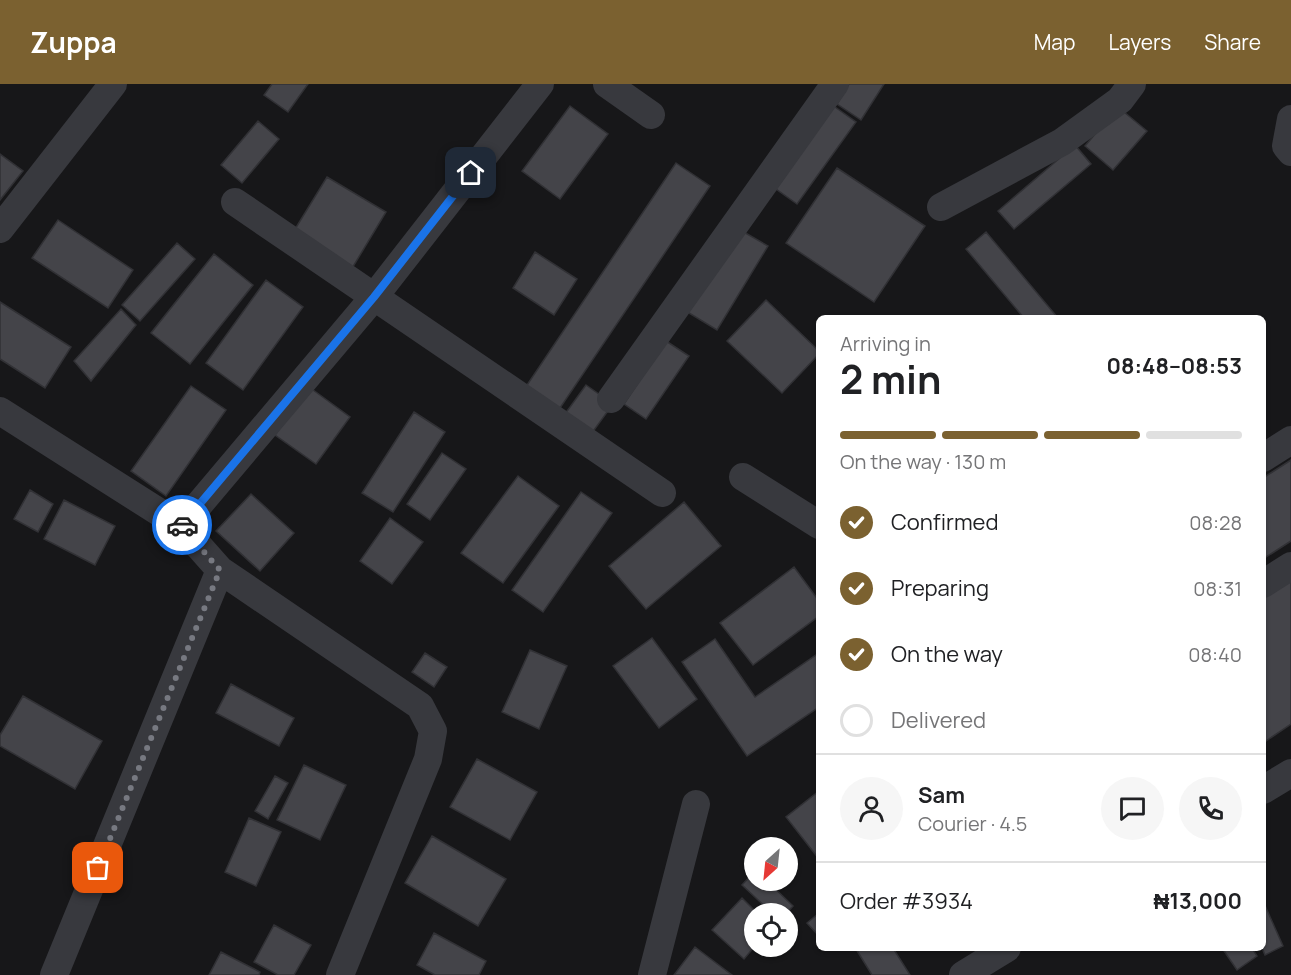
<!DOCTYPE html>
<meta charset="utf-8">
<style>
:root{--surface:#fff;--page:#f6f6f6;--text:#202124;--muted:#757577;--line:#e0e0e0;--accent:#7b6130}
body{margin:0;font-family:Manrope,sans-serif;background:var(--page);color:var(--text);height:100vh;display:flex;flex-direction:column;font-size:22px;white-space:nowrap}
*{box-sizing:border-box;margin:0}
p{font-size:20px;color:var(--muted)}
.icon{flex:none;width:33px;height:33px;fill:none;stroke:currentColor;stroke-width:2;stroke-linecap:round;stroke-linejoin:round}
.map{position:relative;flex:1;overflow:hidden}
.details{position:absolute;left:816px;top:231px;width:450px;height:636px;display:flex;flex-direction:column;background:var(--surface);border-radius:9px;box-shadow:0 2px 4px #0004}
.details>*{flex:none}
.needle{width:39px;rotate:207deg}
.controls{position:absolute;left:744px;top:753px;display:grid;gap:12px}
.controls a{display:grid;place-items:center;width:54px;height:54px;border-radius:50%;background:var(--surface);box-shadow:0 2px 4px #0004;font-size:30px}
.pin{position:absolute;display:grid;place-items:center;width:51px;height:51px;color:#fff;margin:-26px;border-radius:12px;box-shadow:0 3px 9px #0006}
.courier{position:absolute;display:grid;place-items:center;width:60px;height:60px;margin:-30px;border:4px solid #1a73e8;border-radius:50%;background:#fff;color:#222;box-shadow:0 2px 8px #0007}
.overview em{font-style:normal;font-weight:700}
.overview div{display:flex;flex-direction:column-reverse}
.overview{display:flex;align-items:center;justify-content:space-between;height:102px;padding:0 24px}
h1{font-size:39px;font-weight:700;line-height:45px}
.bar{display:grid;grid-template-columns:repeat(4,1fr);gap:9px 6px;align-content:center;height:72px;padding:0 24px}
.bar i{height:8px;border-radius:4px;background:var(--line)}
.bar .selected{background:var(--accent)}
.bar p{grid-column:span 4}
.line{display:flex;align-items:center;gap:15px;padding:0 24px;border-top:2px solid var(--line)}
.line div{flex:1}
.round{display:grid;place-items:center;flex:none;width:63px;height:63px;border-radius:32px;background:var(--page)}
ol{padding:0 24px;list-style:none}
li{display:flex;align-items:center;gap:18px;height:66px}
li p{margin-inline-start:auto}
li .icon{padding:6px;border-radius:50%;background:var(--accent);color:#fff;stroke-width:4}
li:last-child{color:var(--muted)}
li i{width:33px;height:33px;border:3px solid var(--line);border-radius:50%}
header{display:flex;align-items:center;gap:36px;box-sizing:border-box;height:84px;padding:0 30px;background:var(--accent);color:#fff}
header strong{font-size:28px}
nav{display:flex;gap:33px;margin-inline-start:auto;font-size:21px}
.map>svg:first-child{display:block}
</style>
<header>
<strong>Zuppa</strong>
<nav><a>Map</a><a>Layers</a><a>Share</a></nav>
</header>
<div class="map">
<svg width="1291" height="891" viewBox="0 0 1291 891">
<rect width="100%" height="100%" fill="#171719"/>
<!-- building -->
<path fill="#444449" stroke="#313135" stroke-width="1.5" d="M272,0H308L288,28L264,11Z
M849,0H884L861,36L837,20Z
M828,18L856,38L797,120L769,100Z
M570,22L608,50L560,115L522,87Z
M1118,23L1147,47L1113,86L1085,62Z
M258,37L279,55L242,99L221,81Z
M1075,61L1091,80L1014,145L998,127Z
M0,70L23,87L0,116Z
M676,79L710,102L558,327L525,304Z
M837,84L925,142L874,218L786,159Z
M327,93L386,128L351,186L292,150Z
M58,136L133,186L108,224L32,174Z
M735,143L768,162L717,246L684,226Z
M986,148L1058,234H1024L966,165Z
M177,159L195,175L140,237L122,221Z
M535,168L577,195L554,231L513,204Z
M214,170L253,201L190,280L151,249Z
M266,196L303,223L243,306L206,279Z
M766,216L819,267V270L782,309L727,257Z
M0,218L71,263L45,304L0,275Z
M121,225L136,241L91,297L74,277Z
M666,257L689,272L646,335L624,320Z
M586,301L613,320L589,353L562,334Z
M191,302L226,326L166,412L131,387Z
M309,303L350,333L316,380L275,351Z
M414,328L445,348L393,428L362,409Z
M442,369L466,385L430,436L407,420Z
M1291,376V457L1263,475V394Z
M518,392L559,422L503,499L461,469Z
M30,406L53,420L38,448L14,435Z
M581,408L612,429L543,528L512,506Z
M251,410L294,449L260,487L216,447Z
M64,416L115,442L95,481L44,455Z
M684,418L721,462L646,525L609,482Z
M390,434L423,458L392,500L360,477Z
M794,483L819,517V532L753,581L720,539Z
M1291,496V640L1263,659V514Z
M652,554L697,615L659,644L613,582Z
M715,555L755,613L819,569V623L747,672L682,578Z
M530,566L567,582L539,645L502,628Z
M425,569L447,583L434,603L412,588Z
M231,600L294,634L279,662L216,629Z
M23,612L102,657L75,705L0,662V651Z
M477,675L537,708L510,756L450,723Z
M304,681L346,701L320,756L277,736Z
M275,692L288,699L268,735L255,727Z
M819,707V775L786,733Z
M249,734L281,748L256,802L225,788Z
M432,752L506,795L478,842L405,799Z
M754,788V796H766L793,822L786,830H773L742,801Z
M742,814L758,830H754L755,862L744,875L712,846Z
M1263,817L1283,862L1265,871L1262,864H1263Z
M819,829V852L807,839Z
M274,841L311,861L294,891H278L254,878Z
M434,849L486,877L479,891H435L417,881Z
M695,863L732,891H674Z
M857,864H893L910,891H872L856,865Z
M1222,864H1252L1257,872L1237,886Z
M221,868L260,888L259,891H209Z"/>
<g fill="none" stroke-linecap="round" stroke-linejoin="round">
<!-- minor -->
<path stroke="#38393e" stroke-width="28" d="M607,0L651,31
M1291,35L1286,62L1291,68
M235,118L662,409
M941,123L1062,58L1120,16L1132,0
M0,145L113,0
M611,315L835,0
M0,327L181,442L220,486L420,622L433,647L428,675L340,891
M1263,374L1291,356
M743,393L819,441
M181,442L374,213L540,0
M1263,500L1291,482
M1263,706L1291,689
M54,891L220,486
M652,891L696,720
M963,891L1007,864"/>
</g>
<g fill="none" stroke-linecap="round" stroke-linejoin="round">
<!-- done -->
<path stroke="#777981" stroke-width="6" stroke-dasharray="0 10.8" d="M98,784L220,486L181,442L182,441"/>
<!-- route -->
<path stroke="#1a73e8" stroke-width="8" d="M182,441L374,213L471,89"/>
</g>
</svg>
<div class="controls">
<a><svg class="needle" viewBox="-14 -14 28 28"><path d="M0-13l5 13h-10z" fill="#e53935"/><path d="M0 13l5-13h-10z" fill="#757577"/></svg></a>
<a><svg class="icon" aria-label="locate" viewBox="0 0 24 24"><circle cx="12" cy="12" r="6"/><path d="M12 2v4M12 18v4M2 12h4M18 12h4"/></svg></a>
</div>
<div class="pin" style="left:98px;top:784px;background:#ea580c"><svg class="icon" aria-label="bag" viewBox="0 0 24 24"><path d="M5 8h14l-1 12H6zM9 8a3 3 0 0 1 6 0"/></svg></div>
<div class="pin" style="left:471px;top:89px;background:#1f2937"><svg class="icon" aria-label="home" viewBox="0 0 24 24"><path d="M3 11l9-7 9 7M6 9v11h12V9"/></svg></div>
<div class="courier" style="left:182px;top:441px"><svg class="icon" aria-label="car" viewBox="0 0 24 24"><path d="M5 17H2v-5l4-1 3-4h7l3 4 3 1v5h-3M9 17h6M6 11h13"/><circle cx="7" cy="17" r="2"/><circle cx="17" cy="17" r="2"/></svg></div>
<section class="details">
<div class="overview"><div><h1>2 min</h1><p>Arriving in</p></div><em>08:48–08:53</em></div>
<div class="bar"><i class="selected"></i><i class="selected"></i><i class="selected"></i><i></i><p>On the way · 130 m</p></div>
<ol>
<li><svg class="icon" aria-label="check" viewBox="0 0 24 24"><path d="M5 12l5 5 9-10"/></svg>Confirmed<p>08:28</p></li>
<li><svg class="icon" aria-label="check" viewBox="0 0 24 24"><path d="M5 12l5 5 9-10"/></svg>Preparing<p>08:31</p></li>
<li><svg class="icon" aria-label="check" viewBox="0 0 24 24"><path d="M5 12l5 5 9-10"/></svg>On the way<p>08:40</p></li>
<li><i></i>Delivered</li>
</ol>
<div class="line" style="height:108px"><a class="round"><svg class="icon" aria-label="person" viewBox="0 0 24 24"><circle cx="12" cy="8" r="4"/><path d="M4 21q1-7 8-7t8 7"/></svg></a><div><b>Sam</b><p>Courier · 4.5</p></div><a class="round"><svg class="icon" aria-label="chat" viewBox="0 0 24 24"><path d="M4 5h16v11H9l-5 4z"/></svg></a><a class="round"><svg class="icon" aria-label="phone" viewBox="0 0 24 24"><path d="M5 4h4l2 5-3 2q2 4 5 5l2-3 5 2v4C11 20 4 13 5 4z"/></svg></a></div>
<div class="line" style="height:78px"><div>Order #3934</div><b>₦13,000</b></div>
</section>
</div>
